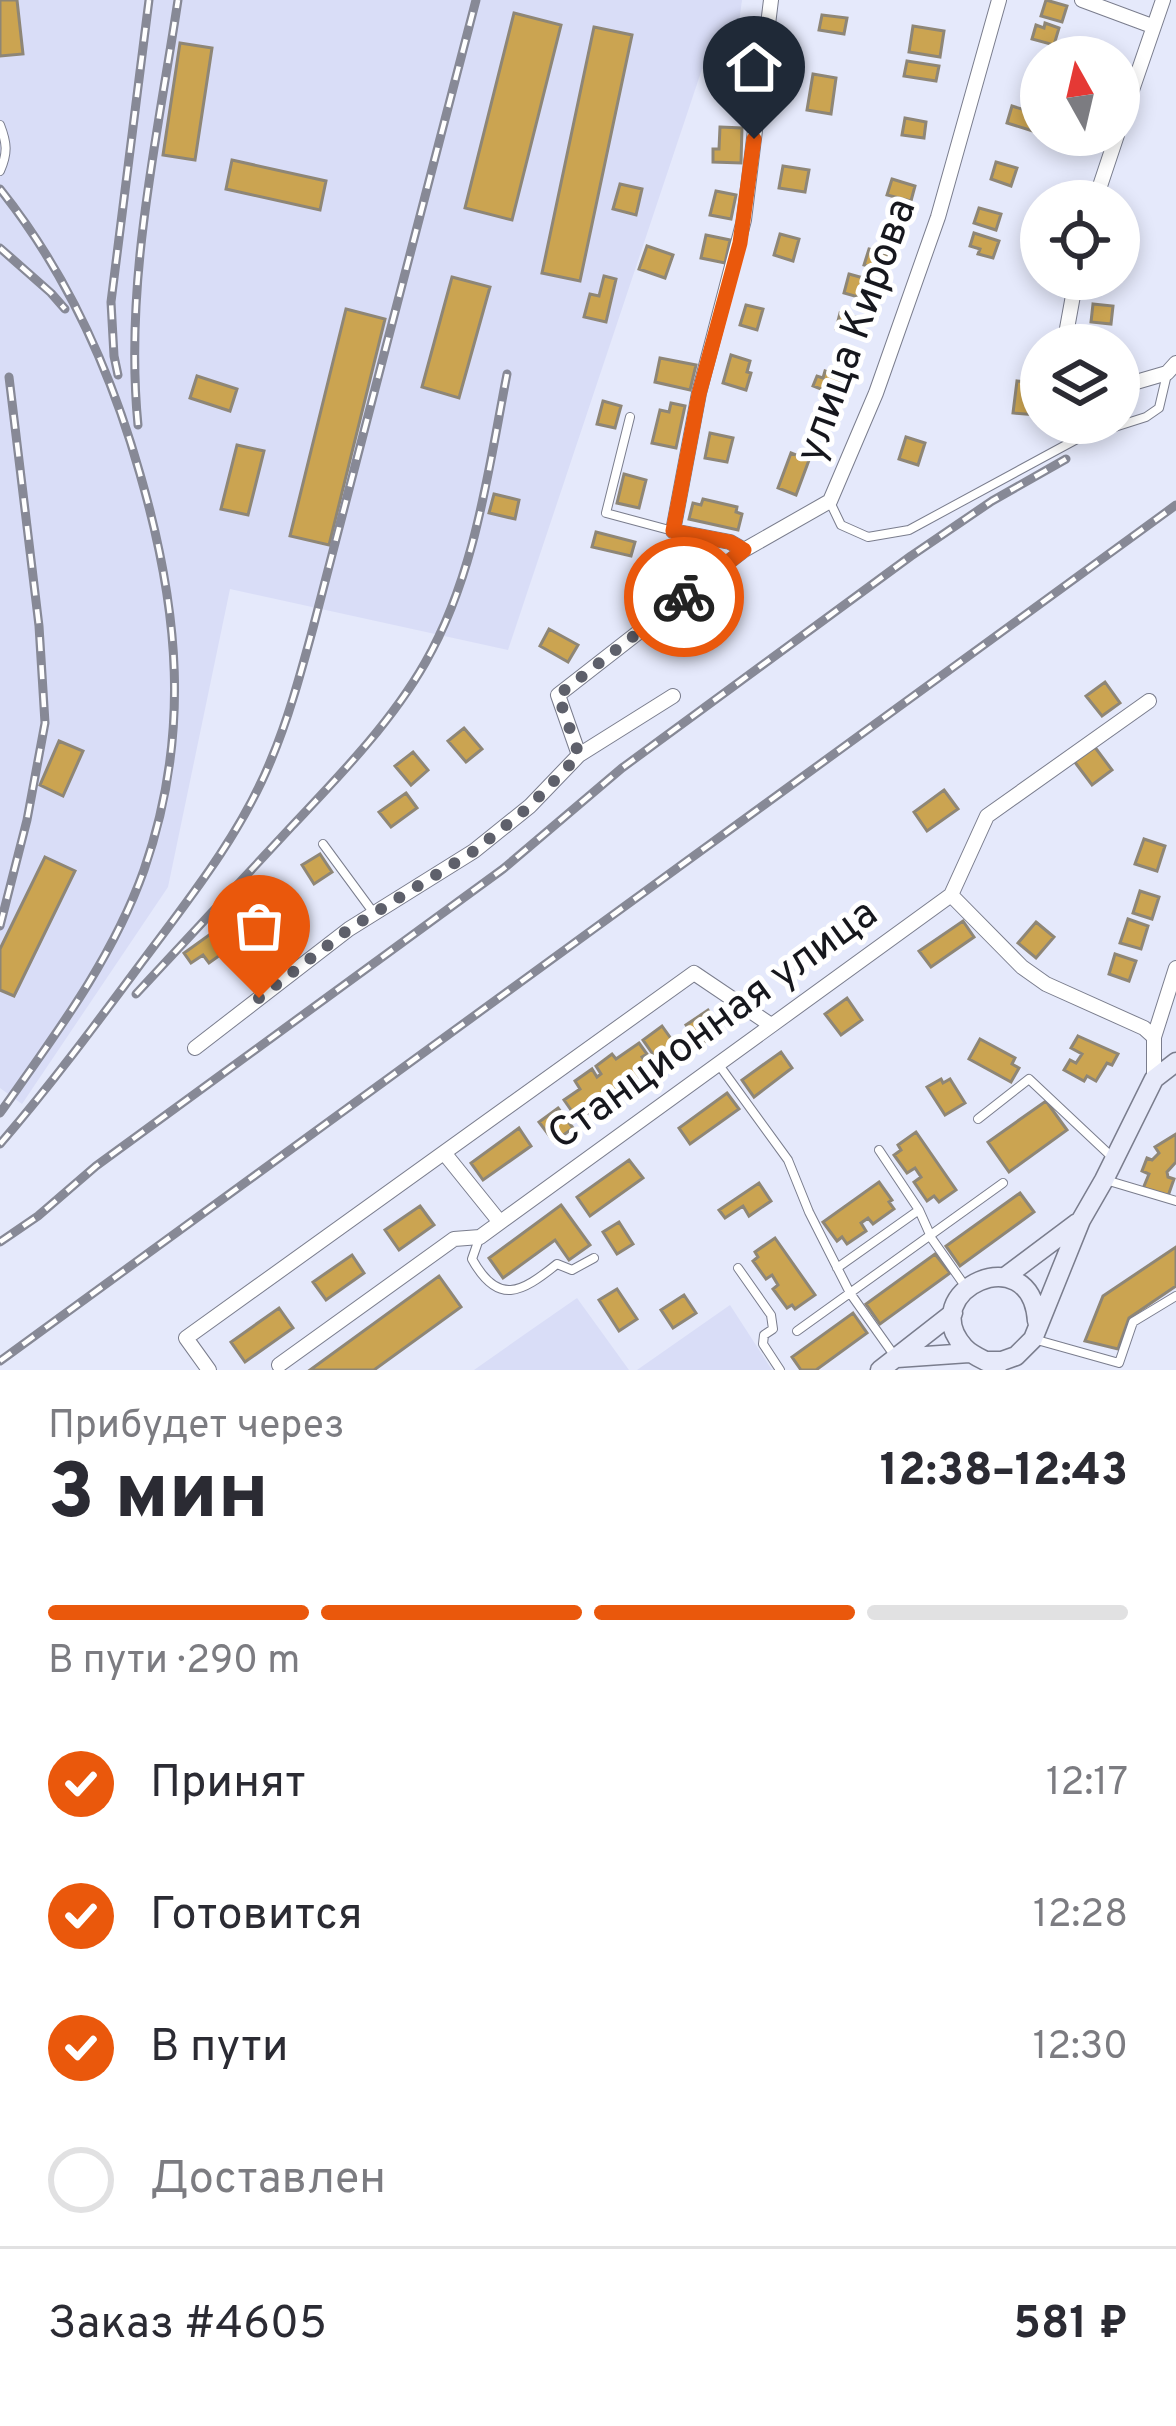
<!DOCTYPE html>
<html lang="ru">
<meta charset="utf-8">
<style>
:root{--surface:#fff;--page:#f7f7f7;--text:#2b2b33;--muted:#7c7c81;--line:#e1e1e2;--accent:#ea580c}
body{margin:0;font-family:Overpass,sans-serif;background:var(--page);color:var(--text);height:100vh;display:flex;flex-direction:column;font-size:45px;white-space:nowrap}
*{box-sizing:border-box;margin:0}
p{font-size:39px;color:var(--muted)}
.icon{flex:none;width:66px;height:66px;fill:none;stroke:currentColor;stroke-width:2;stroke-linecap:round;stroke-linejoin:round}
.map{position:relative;height:1370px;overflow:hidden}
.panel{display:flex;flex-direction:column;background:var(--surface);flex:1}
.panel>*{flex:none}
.needle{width:78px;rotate:352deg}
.fabs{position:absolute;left:1020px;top:36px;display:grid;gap:24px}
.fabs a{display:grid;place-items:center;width:120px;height:120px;border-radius:50%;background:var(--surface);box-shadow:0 6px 18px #0003;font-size:60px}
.pin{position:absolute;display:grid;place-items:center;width:102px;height:102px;color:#fff;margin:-123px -51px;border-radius:50% 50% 50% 0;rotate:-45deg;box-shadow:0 0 12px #0007}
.pin .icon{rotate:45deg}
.courier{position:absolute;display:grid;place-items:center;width:120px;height:120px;margin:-60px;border:9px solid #ea580c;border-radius:50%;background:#fff;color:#222;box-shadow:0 3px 15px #0007}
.overview em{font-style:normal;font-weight:800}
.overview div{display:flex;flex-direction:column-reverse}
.overview{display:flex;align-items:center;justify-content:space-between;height:204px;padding:0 48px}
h1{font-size:78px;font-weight:800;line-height:90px}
.bar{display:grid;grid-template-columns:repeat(4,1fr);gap:18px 12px;align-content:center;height:144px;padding:0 48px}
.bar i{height:15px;border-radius:9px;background:var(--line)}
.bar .active{background:var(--accent)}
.bar p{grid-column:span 4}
.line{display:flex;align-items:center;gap:30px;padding:0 48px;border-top:3px solid var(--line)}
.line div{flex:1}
ol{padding:0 48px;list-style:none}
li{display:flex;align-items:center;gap:36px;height:132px}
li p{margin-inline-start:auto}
li .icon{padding:12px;border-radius:50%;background:var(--accent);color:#fff;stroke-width:4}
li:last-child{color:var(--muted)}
li i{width:66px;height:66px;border:6px solid var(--line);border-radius:50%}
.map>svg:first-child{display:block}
</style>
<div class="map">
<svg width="1176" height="1370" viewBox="0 0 1176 1370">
<rect width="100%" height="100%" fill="#e5e9fb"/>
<!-- built -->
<path fill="#d9ddf7" d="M0,0H742L733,67L702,69L508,650L230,589L168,887L22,1104L0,1088Z
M577,1298L629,1370H474L528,1332Z
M730,1305L772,1370H637Z"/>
<!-- building -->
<path fill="#cba451" stroke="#8e8676" stroke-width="3" d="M0,0H17L23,54L0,56Z
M1046,0L1067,6L1062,22L1041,16Z
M514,13L561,25L512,220L465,208Z
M822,15L847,18L844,34L819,30Z
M1045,23L1059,28L1054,45L1032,39L1036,25L1044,28Z
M913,26L944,31L940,57L909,52Z
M594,27L632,35L580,281L542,273Z
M180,43L212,48L195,160L163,155Z
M907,61L939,66L936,81L904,76Z
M813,74L836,78L831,114L807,110Z
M1012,106L1038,114L1033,131L1007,123Z
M905,118L926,122L924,138L902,135Z
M720,127L742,128L741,163L713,162V149H719Z
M232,160L326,181L320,210L226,189Z
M996,162L1017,168L1011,186L991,179Z
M783,166L809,170L805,192L779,188Z
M892,179L915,186L911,201L887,195Z
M620,184L642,189L636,215L613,209Z
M716,191L736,195L731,219L710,215Z
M979,208L1001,214L996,230L974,223Z
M974,233L999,241L993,258L978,254L980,249L970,246Z
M780,234L799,239L793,261L774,255Z
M706,235L730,240L725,263L701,258Z
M647,246L673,255L665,278L639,269Z
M869,249L889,255L885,271L864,265Z
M849,274L878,282L872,301L844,293Z
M604,276L616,279L606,322L584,317L590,294L599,296Z
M452,277L490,287L459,398L422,387Z
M1093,304L1113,306L1111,324L1091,322Z
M746,305L763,309L757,330L740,325Z
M346,309L385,319L329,545L290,536Z
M840,313L864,319L860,335L836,329Z
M731,355L750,361L747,372L751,373L746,390L723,383Z
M660,358L696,365L690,390L655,382Z
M825,371L842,378L836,395L813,386L817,376L823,378Z
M197,376L237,389L230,411L190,398Z
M1017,381L1039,383L1036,415L1013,413Z
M603,401L621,406L615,428L597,424Z
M671,403L685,406L676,448L652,443L660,410L669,412Z
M710,433L733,438L727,462L705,458Z
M906,437L925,443L918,465L899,459Z
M237,445L264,451L248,515L221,509Z
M791,453L809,460L796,495L778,488Z
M624,474L646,480L639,508L617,503Z
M494,494L519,500L515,519L489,513Z
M703,499L737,507L736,512L742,514L738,530L689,519L693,503L701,505Z
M596,532L635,542L631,556L592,547Z
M682,543L709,550L705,566L678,560Z
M549,629L578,645L568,662L540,646Z
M1105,682L1120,703L1102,716L1086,696Z
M464,728L482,749L466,762L448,741Z
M59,741L83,751L63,796L40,785Z
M1094,746L1112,770L1092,785L1074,761Z
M413,752L428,770L411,785L395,766Z
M944,790L958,809L927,831L914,812Z
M406,793L417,808L391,827L379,812Z
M1144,839L1165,846L1157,871L1135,864Z
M320,854L332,872L314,884L302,865Z
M45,857L75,871L14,996L0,990V949Z
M1140,891L1159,897L1152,919L1133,913Z
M1128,919L1148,926L1141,949L1120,943Z
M963,921L974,937L931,967L919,951Z
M1036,922L1054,937L1036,958L1018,943Z
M223,925L237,943L209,963L203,955L191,963L184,953Z
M1115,954L1136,961L1129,981L1109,974Z
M847,998L862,1020L841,1035L825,1014Z
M708,1010L722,1030L700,1045L686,1025Z
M662,1026L677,1047L657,1060L643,1040Z
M1078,1036L1118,1054L1112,1065L1107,1063L1096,1081L1087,1076L1084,1081L1064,1070L1070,1060L1076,1063L1082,1054L1071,1048Z
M980,1039L1015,1058L1012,1064L1019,1068L1011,1082L969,1059Z
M639,1043L647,1054L642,1057L650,1069L578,1120L564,1100L580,1089L575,1081L592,1069L597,1077L601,1074L596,1066L612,1054L616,1059Z
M781,1052L792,1068L754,1097L742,1080Z
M941,1079L943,1083L950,1079L965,1103L945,1115L927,1087Z
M727,1093L739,1109L690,1144L679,1128Z
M1046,1101L1067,1130L1009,1172L988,1142Z
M558,1108L573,1128L554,1142L539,1122Z
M519,1128L531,1146L483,1180L471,1163Z
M916,1132L956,1190L939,1202L934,1196L927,1201L914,1182L921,1177L915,1168L907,1173L894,1155L901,1150L898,1145Z
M1176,1134V1162L1167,1172L1168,1177L1174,1179L1167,1199L1142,1191L1149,1174L1142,1171L1147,1158L1152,1160L1159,1153L1155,1147Z
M629,1160L643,1178L590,1216L577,1197Z
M879,1182L892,1200L889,1202L894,1209L873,1224L868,1218L861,1223L866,1231L847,1244L842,1237L837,1241L823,1222Z
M759,1183L771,1201L749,1216L743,1206L725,1218L719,1210Z
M1020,1193L1034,1212L960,1266L946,1246Z
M561,1205L590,1245L569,1260L555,1240L503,1278L489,1258Z
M420,1206L434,1225L399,1250L385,1230Z
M619,1222L633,1244L617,1254L603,1232Z
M775,1238L815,1295L795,1309L792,1305L787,1308L773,1289L778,1285L772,1275L766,1279L753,1261L758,1257L755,1252Z
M1176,1247V1286L1129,1318L1118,1349L1085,1341L1103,1296Z
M935,1254L950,1273L880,1324L866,1304Z
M352,1255L364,1273L326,1300L313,1282Z
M439,1276L461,1307L374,1370H310Z
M617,1289L637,1319L619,1331L599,1300Z
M684,1295L696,1313L673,1328L661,1310Z
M279,1308L293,1328L245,1362L231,1342Z
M853,1313L867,1333L816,1370H801L792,1357Z"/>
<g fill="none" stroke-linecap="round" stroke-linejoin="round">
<!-- lane casing -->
<g stroke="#7a7d8d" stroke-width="10">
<path id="lane" d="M0,125C7,143 8,153 0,171
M630,417L606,513L673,531
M830,502L841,525L868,537L909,530L1077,439L1146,417L1159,408L1167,374
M323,844L373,912
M719,1065L788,1160L809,1212L850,1293L894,1355
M978,1119L1029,1079L1113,1158
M879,1150L919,1210
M1109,1181L1176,1201
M479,1239L472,1259C498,1306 521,1293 557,1264L572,1270L594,1258
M738,1268L771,1315L773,1329L764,1335L763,1344L780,1370
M837,1268L919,1210L932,1239L965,1286
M797,1331L1003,1183
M1037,1340L1119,1363L1133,1322L1176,1296"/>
</g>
<!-- street casing -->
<g stroke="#7a7d8d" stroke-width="16">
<path id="street" d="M1082,0L1152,26
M1119,128L1163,0
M1095,201L1117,135
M1064,345L1076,279
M1119,387L1167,373L1176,363
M744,550L730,542L673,531L699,393L744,220L771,0
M579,755L558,695L744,550L830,501L876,393L938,217L999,0
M951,895L1022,967L1046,984L1144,1028L1154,1037
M195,1048L349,929L474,851L530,806L579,755L673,696
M1154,1079V1037L1176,968
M445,1154L499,1221
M279,1365L454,1239L480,1237L951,895L987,816L1149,701
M209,1370L186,1338L694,973L771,1025"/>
</g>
<!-- secondary casing -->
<g stroke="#7a7d8d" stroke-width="21">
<path id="secondary" d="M1005,1277L1077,1223
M897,1358L969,1353
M987,1361H1002L1016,1356L1033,1339L1081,1220L1104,1180L1154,1079L1176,1062
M997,1367C986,1360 973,1357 964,1347C914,1291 1031,1236 1037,1321
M880,1370L953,1313"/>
</g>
<!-- lane -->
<use href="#lane" stroke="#fff" stroke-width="8"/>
<!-- street -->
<use href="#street" stroke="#fff" stroke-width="14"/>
<!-- secondary -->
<use href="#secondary" stroke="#e7eafa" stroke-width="18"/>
<!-- rail casing -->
<g stroke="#878996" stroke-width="9">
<path id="rail" d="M0,189C67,273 111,371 140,474C179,609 191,735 144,870C112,960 55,1035 0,1113
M0,248L51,293L65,309
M118,375L114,356L111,302L149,0
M138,425C124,283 157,140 178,0
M0,926L27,820L45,723L39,626L9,377
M136,994C188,938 240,882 292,826C339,776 390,724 425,663C475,576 488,472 507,374
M0,1144C50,1086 96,1024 142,962C189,899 241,834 271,760C289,717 301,672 313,628L476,0
M0,1242L38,1216L96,1166L503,869L622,768L911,556L992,501L1066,459
M0,1361L1176,505"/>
</g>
<!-- rail -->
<use href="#rail" stroke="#fff" stroke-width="4.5" stroke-dasharray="14" stroke-linecap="butt"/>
</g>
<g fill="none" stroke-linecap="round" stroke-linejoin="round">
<!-- done -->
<path stroke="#5e606b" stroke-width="12" stroke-dasharray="0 21.6" d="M259,998L349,929L474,851L530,806L579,755L558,695L684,597"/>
<!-- route -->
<path stroke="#ea580c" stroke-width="15" d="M684,597L744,550L730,542L673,531L699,394L740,243L754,139"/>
</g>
<g text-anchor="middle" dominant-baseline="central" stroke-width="10" stroke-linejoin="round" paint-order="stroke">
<!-- street labels -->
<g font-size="42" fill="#16171d" stroke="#fff">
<text transform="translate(858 331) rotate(-70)">улица Кирова</text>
<text transform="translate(714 1026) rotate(-36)">Станционная улица</text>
</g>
</g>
</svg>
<div class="fabs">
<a><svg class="needle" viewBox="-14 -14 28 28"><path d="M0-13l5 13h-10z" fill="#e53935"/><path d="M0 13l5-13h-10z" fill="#7c7c81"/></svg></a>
<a><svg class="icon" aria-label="locate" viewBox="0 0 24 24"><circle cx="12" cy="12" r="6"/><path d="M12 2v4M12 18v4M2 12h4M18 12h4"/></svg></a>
<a><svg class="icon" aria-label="layers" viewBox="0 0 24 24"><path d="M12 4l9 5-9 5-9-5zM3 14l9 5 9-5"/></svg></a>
</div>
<div class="pin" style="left:259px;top:998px;background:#ea580c"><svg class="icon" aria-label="bag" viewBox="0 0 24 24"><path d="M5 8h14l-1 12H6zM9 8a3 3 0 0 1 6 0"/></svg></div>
<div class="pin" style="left:754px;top:139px;background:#1f2937"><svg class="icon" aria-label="home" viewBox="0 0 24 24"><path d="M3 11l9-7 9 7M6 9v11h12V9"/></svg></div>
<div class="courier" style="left:684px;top:597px"><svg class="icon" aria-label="bike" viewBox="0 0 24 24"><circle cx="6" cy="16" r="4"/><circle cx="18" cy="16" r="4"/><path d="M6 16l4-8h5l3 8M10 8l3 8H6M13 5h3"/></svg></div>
</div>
<section class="panel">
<div class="overview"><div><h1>3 мин</h1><p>Прибудет через</p></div><em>12:38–12:43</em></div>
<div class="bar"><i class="active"></i><i class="active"></i><i class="active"></i><i></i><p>В пути · 290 m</p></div>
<ol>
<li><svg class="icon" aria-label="check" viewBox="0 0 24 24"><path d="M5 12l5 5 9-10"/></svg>Принят<p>12:17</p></li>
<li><svg class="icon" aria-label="check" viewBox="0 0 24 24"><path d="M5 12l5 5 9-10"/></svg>Готовится<p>12:28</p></li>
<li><svg class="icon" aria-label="check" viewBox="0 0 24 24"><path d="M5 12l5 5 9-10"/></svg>В пути<p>12:30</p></li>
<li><i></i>Доставлен</li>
</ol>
<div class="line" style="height:156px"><div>Заказ #4605</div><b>581 ₽</b></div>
</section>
